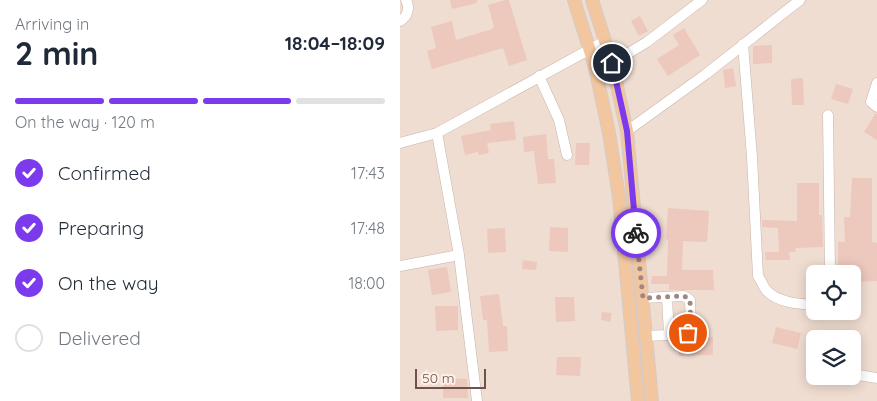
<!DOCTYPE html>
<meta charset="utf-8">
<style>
:root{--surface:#fff;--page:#f2f2f3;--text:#1f2937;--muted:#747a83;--line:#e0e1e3;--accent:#7c3aed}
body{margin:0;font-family:Quicksand,sans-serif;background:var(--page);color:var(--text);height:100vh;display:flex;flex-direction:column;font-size:19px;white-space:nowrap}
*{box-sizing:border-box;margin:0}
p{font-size:16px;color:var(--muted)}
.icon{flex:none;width:28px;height:28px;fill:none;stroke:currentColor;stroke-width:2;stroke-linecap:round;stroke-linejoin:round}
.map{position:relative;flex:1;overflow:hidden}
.sheet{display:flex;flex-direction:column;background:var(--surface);width:400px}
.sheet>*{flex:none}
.controls{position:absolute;left:406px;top:265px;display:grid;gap:10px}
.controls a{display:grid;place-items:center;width:55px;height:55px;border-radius:8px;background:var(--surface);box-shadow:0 2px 12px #0003;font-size:25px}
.scale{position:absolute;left:15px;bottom:12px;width:71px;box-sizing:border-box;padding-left:5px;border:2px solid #6e524b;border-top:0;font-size:14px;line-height:18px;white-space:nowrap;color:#6e524b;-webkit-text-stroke:4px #fdf1e8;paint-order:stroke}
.pin{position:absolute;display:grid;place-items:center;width:42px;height:42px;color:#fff;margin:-21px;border:2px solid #fff;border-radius:50%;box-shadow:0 1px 5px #0007}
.courier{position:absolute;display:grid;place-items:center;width:50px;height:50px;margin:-25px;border:4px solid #7c3aed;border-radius:50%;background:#fff;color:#222;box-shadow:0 1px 6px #0007}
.summary em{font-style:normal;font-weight:700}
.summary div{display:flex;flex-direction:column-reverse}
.summary{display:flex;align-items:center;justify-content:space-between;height:85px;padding:0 15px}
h1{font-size:32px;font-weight:700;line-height:38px}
.bar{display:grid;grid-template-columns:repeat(4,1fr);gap:8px 5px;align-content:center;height:60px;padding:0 15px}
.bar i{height:6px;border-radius:4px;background:var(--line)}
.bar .active{background:var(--accent)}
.bar p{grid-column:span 4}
ol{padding:0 15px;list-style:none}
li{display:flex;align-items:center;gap:15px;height:55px}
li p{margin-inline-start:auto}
li .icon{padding:5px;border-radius:50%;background:var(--accent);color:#fff;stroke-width:4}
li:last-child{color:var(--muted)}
li i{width:28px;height:28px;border:2px solid var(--line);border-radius:50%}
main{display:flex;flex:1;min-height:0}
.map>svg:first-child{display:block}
</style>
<main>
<section class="sheet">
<div class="summary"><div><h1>2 min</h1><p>Arriving in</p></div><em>18:04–18:09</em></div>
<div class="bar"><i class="active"></i><i class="active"></i><i class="active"></i><i></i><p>On the way · 120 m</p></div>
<ol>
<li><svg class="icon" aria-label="check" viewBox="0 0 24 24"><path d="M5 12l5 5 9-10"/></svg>Confirmed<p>17:43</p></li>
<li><svg class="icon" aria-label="check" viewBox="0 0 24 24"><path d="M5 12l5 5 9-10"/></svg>Preparing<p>17:48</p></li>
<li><svg class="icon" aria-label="check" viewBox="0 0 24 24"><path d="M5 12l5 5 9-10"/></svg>On the way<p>18:00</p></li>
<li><i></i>Delivered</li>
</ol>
</section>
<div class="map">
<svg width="477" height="401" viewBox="0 0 477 401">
<rect width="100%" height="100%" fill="#f9ede2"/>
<!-- residential -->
<path fill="#f0ddd1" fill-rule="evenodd" d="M0,0H477V401H0ZM415,274H452V311H415ZM415,339H452V376H415Z"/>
<!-- building -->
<path fill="#ecc8bd" d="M50,0H77V3L52,9Z
M105,0H109L127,60L109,66L103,48L32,69L27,51L36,48L31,27L52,21L56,40L92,29L94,27L88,5Z
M240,16L248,31L239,36L231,21Z
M284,28L300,55L268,76L257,59L279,45L273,35Z
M372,45V63L353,64V46Z
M333,68L336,86L325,88L323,70Z
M403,78L404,105H392L391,79Z
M436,84L453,89L448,104L431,99Z
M475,114H477V140L464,132Z
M114,121L116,140L87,143L89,153L79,155L78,152L65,155L61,136L91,130L90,124Z
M146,134L148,159H154L156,183L138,184L134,151L124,152L123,137Z
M176,143H190L189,165H175Z
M452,178H472V242L477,243V281L452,282V274H438V242H445L444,217H450Z
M397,183H419V215H422L423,247L395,248L396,252H389L390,260H366L365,252H379L378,228L362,227V220L397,221Z
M268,208L309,211L307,242L283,241L282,270H313L314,290H269V284H251L252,276H267L268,240L266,239Z
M150,227L168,228V252L149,251Z
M105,228L106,252L88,253L87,229Z
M123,260L137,262L136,270L122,269Z
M47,267L51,292L32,295L28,270Z
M99,294L103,326H107L108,351L89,352L87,320H83L80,296Z
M155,297H174L175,321L156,322Z
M35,306H58V330L36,331Z
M202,312L212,313L210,322L201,320Z
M376,327L401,333L397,349L372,343Z
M313,337V355L279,356L278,341L292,338Z
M157,357H181L180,376L156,375Z
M43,378L67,379L68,398H43Z"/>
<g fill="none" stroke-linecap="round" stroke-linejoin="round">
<!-- minor casing -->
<g stroke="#c8b3aa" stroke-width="11">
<path id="minor" d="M0,21C8,16 10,8 6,0
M343,44L352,157L358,276C361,280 363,286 366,290C378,303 399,304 415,305
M212,63L247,42L302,0
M139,76L159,120L167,155
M477,83L471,102L477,107
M428,115L430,274
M227,131L306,74L400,0
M37,133L59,255L77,401
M0,143L37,133L205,41
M0,266L59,255
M267,297L269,335
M243,298L284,296L290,300L291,331L284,334L247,336
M412,367H415
M452,374L477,378"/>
</g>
<!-- major casing -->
<g stroke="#d4cbc9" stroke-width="14">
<path id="major" d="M174,0L195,67L209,133L219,197L238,401
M192,0L212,63L227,131L252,401"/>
</g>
<!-- minor -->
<use href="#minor" stroke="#fff" stroke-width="10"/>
<!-- major -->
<use href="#major" stroke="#f2c7a0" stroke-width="12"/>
</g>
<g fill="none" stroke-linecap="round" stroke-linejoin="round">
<!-- done -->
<path stroke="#9f8880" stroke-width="5" stroke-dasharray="0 9" d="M236,233L243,298L284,296L290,300L291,331L288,333"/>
<!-- route -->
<path stroke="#7c3aed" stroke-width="6" d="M212,63L227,131L236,233"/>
</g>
</svg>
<div class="controls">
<a><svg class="icon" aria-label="locate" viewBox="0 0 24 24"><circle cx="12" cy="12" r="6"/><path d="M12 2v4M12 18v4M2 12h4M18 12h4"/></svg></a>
<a><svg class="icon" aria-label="layers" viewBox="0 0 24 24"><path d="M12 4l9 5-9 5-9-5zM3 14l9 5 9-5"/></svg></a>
</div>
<div class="scale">50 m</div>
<div class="pin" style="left:288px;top:333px;background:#ea580c"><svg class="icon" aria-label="bag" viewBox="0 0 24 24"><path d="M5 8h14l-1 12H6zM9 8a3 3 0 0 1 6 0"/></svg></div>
<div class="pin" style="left:212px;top:63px;background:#1f2937"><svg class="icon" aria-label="home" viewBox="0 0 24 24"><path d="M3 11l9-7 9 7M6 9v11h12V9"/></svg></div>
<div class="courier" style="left:236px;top:233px"><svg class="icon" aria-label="bike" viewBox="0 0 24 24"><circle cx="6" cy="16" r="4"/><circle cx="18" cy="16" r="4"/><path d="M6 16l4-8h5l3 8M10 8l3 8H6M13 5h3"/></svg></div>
</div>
</main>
